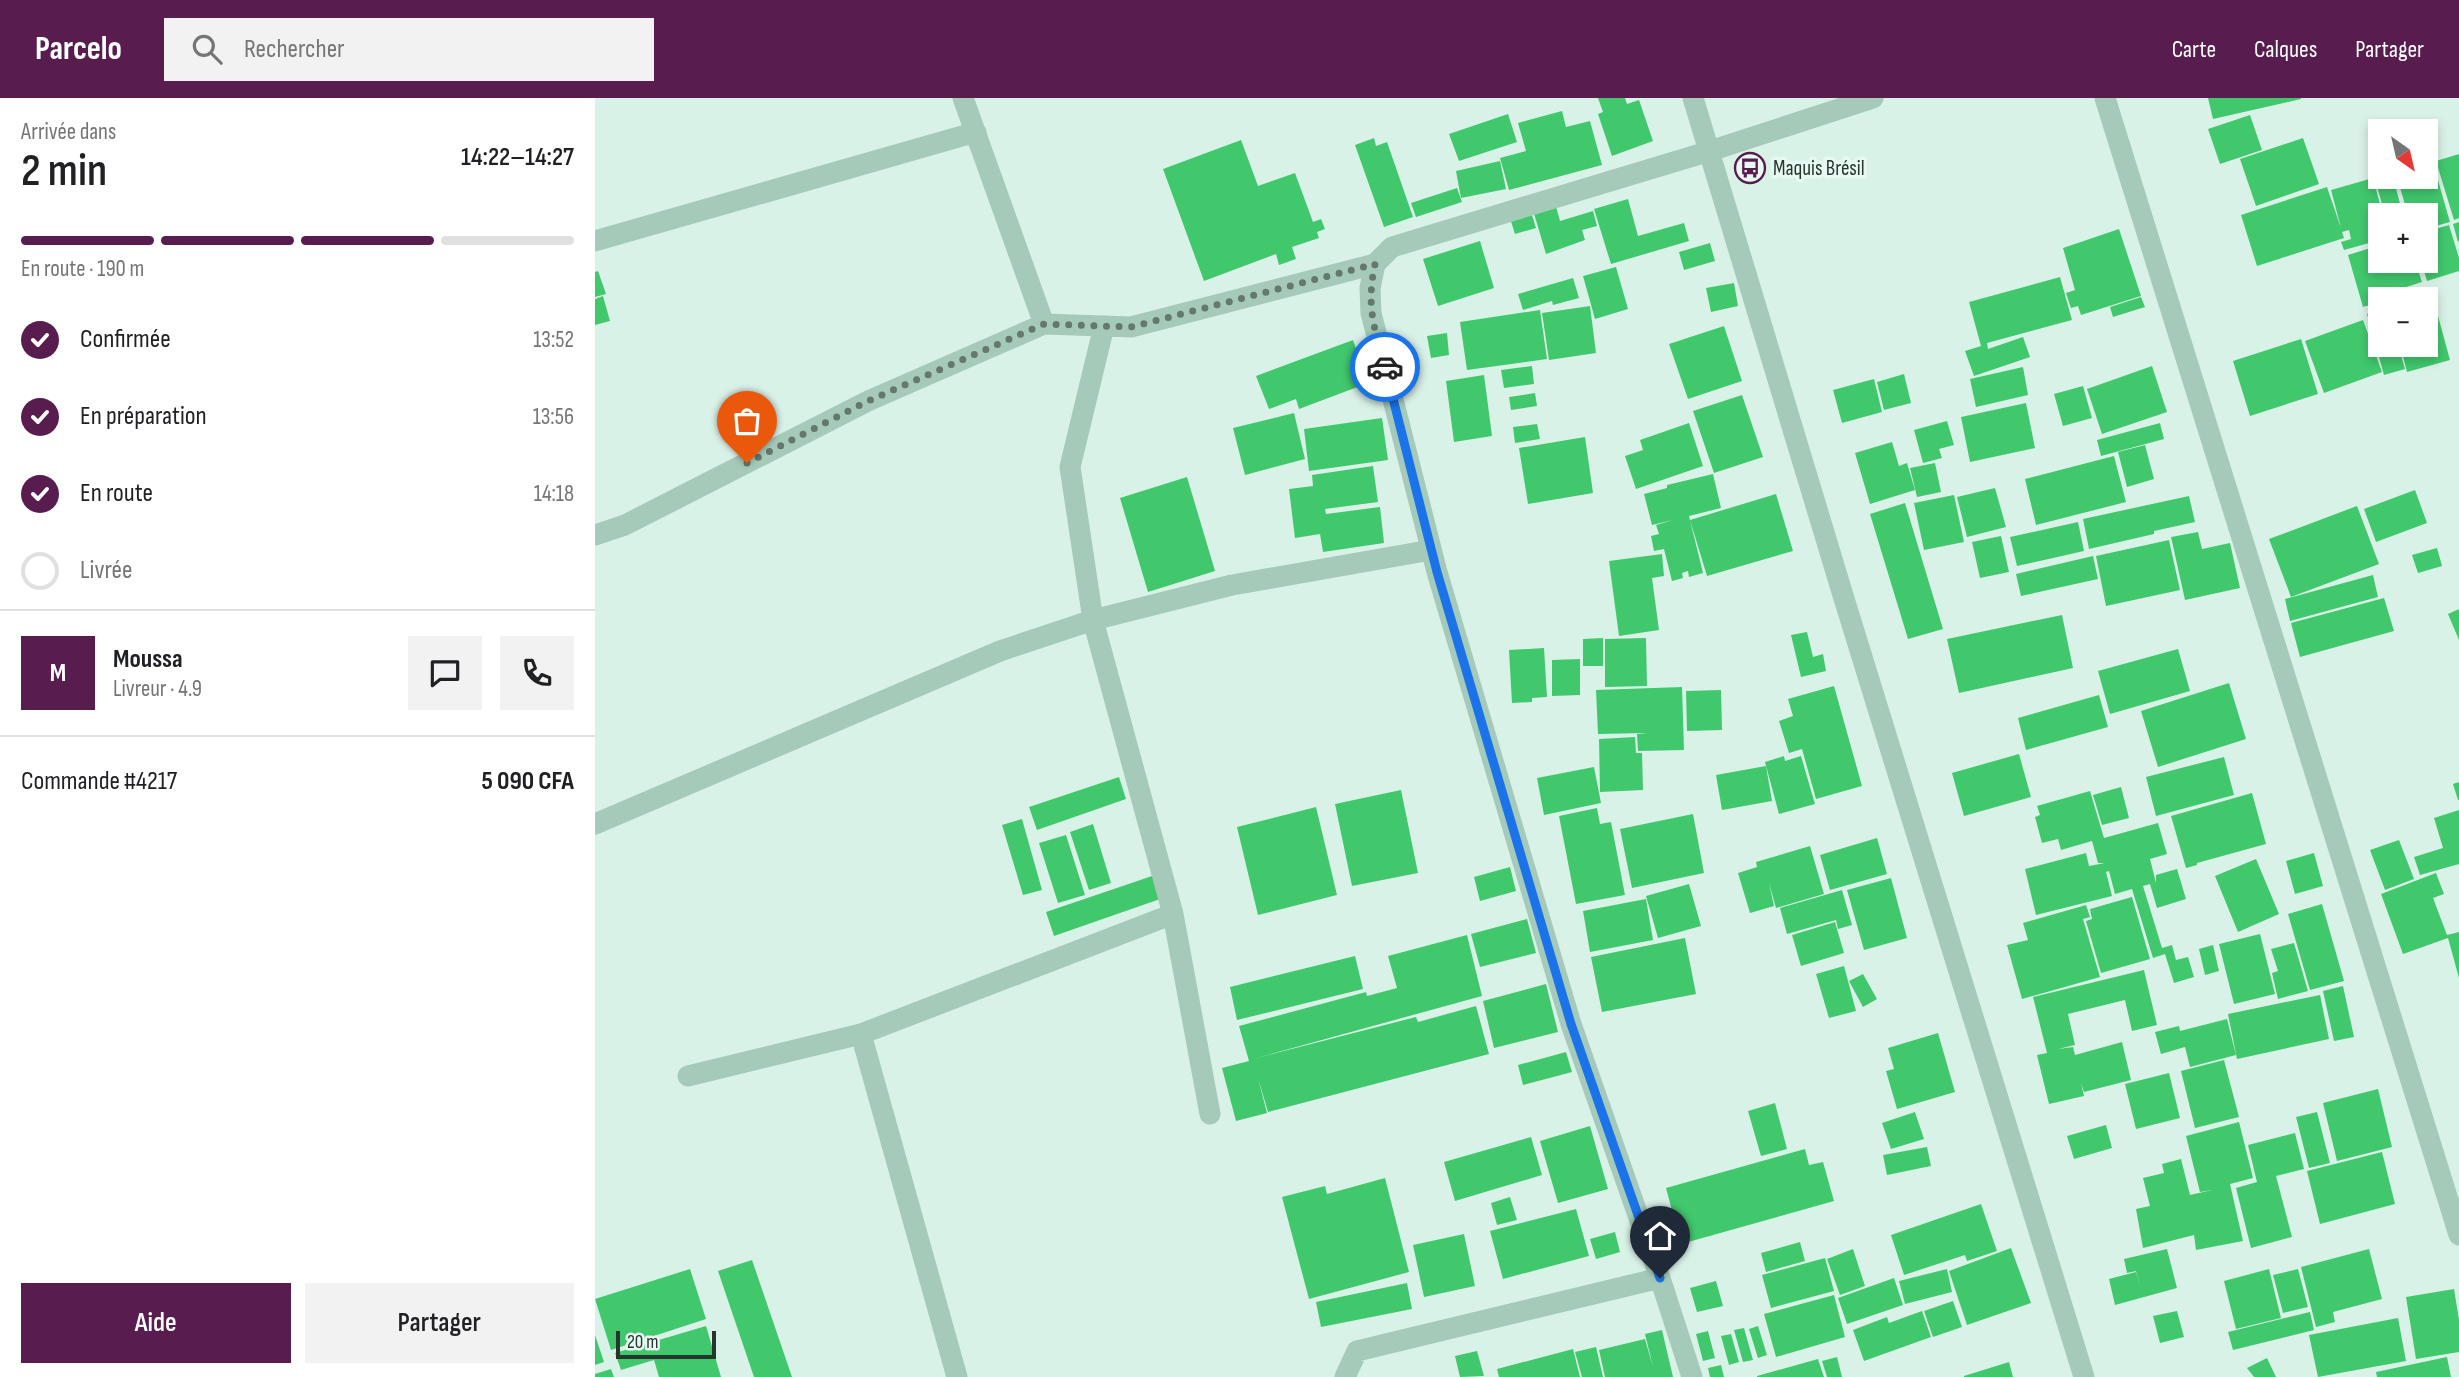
<!DOCTYPE html>
<html lang="fr">
<meta charset="utf-8">
<style>
:root{--surface:#fff;--page:#f2f2f2;--text:#202124;--muted:#757577;--line:#e0e0e0;--accent:#581c4f}
body{margin:0;font-family:"Sofia Sans Condensed",sans-serif;background:var(--page);color:var(--text);height:100vh;display:flex;flex-direction:column;font-size:26px;white-space:nowrap}
*{box-sizing:border-box;margin:0}
p{font-size:23px;color:var(--muted)}
.icon{flex:none;width:38px;height:38px;fill:none;stroke:currentColor;stroke-width:2;stroke-linecap:round;stroke-linejoin:round}
.map{position:relative;flex:1;overflow:hidden}
.details{display:flex;flex-direction:column;background:var(--surface);width:595px}
.details>*{flex:none}
.needle{width:46px;rotate:146deg}
.fabs{position:absolute;left:1773px;top:21px;display:grid;gap:14px}
.fabs a{display:grid;place-items:center;width:70px;height:70px;border-radius:0px;background:var(--surface);box-shadow:0 4px 10px #0003;font-size:35px}
.scale{position:absolute;left:21px;bottom:18px;width:100px;box-sizing:border-box;padding-left:7px;border:4px solid #27362d;border-top:0;font-size:19px;line-height:24px;white-space:nowrap;color:#27362d;-webkit-text-stroke:5px #e6f9f2;paint-order:stroke}
.pin{position:absolute;display:grid;place-items:center;width:60px;height:60px;color:#fff;margin:-72px -30px;border-radius:50% 50% 50% 0;rotate:-45deg;box-shadow:0 0 7px #0007}
.pin .icon{rotate:45deg}
.courier{position:absolute;display:grid;place-items:center;width:70px;height:70px;margin:-35px;border:5px solid #1a73e8;border-radius:50%;background:#fff;color:#222;box-shadow:0 2px 9px #0007}
.headline em{font-style:normal;font-weight:600}
.headline div{display:flex;flex-direction:column-reverse}
.headline{display:flex;align-items:center;justify-content:space-between;height:119px;padding:0 21px}
h1{font-size:46px;font-weight:600;line-height:52px}
.bar{display:grid;grid-template-columns:repeat(4,1fr);gap:10px 7px;align-content:center;height:84px;padding:0 21px}
.bar i{height:9px;border-radius:5px;background:var(--line)}
.bar .on{background:var(--accent)}
.bar p{grid-column:span 4}
.line{display:flex;align-items:center;gap:18px;padding:0 21px;border-top:2px solid var(--line)}
.line div{flex:1}
.round{display:grid;place-items:center;flex:none;width:74px;height:74px;border-radius:0px;background:var(--page)}
ol{padding:0 21px;list-style:none}
li{display:flex;align-items:center;gap:21px;height:77px}
li p{margin-inline-start:auto}
li .icon{padding:7px;border-radius:50%;background:var(--accent);color:#fff;stroke-width:4}
li:last-child{color:var(--muted)}
li i{width:38px;height:38px;border:4px solid var(--line);border-radius:50%}
.button{display:flex;gap:14px;margin-top:auto;padding:14px 21px}
.button a{flex:1;height:80px;border-radius:0px;background:var(--accent);color:#fff;font-size:28px;font-weight:600;line-height:80px;text-align:center}
.button a+a{background:var(--page);color:var(--text)}
header{display:flex;align-items:center;gap:42px;box-sizing:border-box;height:98px;padding:0 35px;background:var(--accent);color:#fff}
header strong{font-size:33px}
nav{display:flex;gap:38px;margin-inline-start:auto;font-size:24px}
.search{width:490px;height:63px;background:var(--page);display:flex;align-items:center;gap:18px;box-sizing:border-box;padding:0 24px;border-radius:0px;color:var(--muted);font-size:26px}
main{display:flex;flex:1;min-height:0}
.map>svg:first-child{display:block}
</style>
<header>
<strong>Parcelo</strong>
<div class="search"><svg class="icon" aria-label="search" viewBox="0 0 24 24"><circle cx="10" cy="10" r="6"/><path d="M15 15l6 6"/></svg>Rechercher</div>
<nav><a>Carte</a><a>Calques</a><a>Partager</a></nav>
</header>
<main>
<section class="details">
<div class="headline"><div><h1>2 min</h1><p>Arrivée dans</p></div><em>14:22–14:27</em></div>
<div class="bar"><i class="on"></i><i class="on"></i><i class="on"></i><i></i><p>En route · 190 m</p></div>
<ol>
<li><svg class="icon" aria-label="check" viewBox="0 0 24 24"><path d="M5 12l5 5 9-10"/></svg>Confirmée<p>13:52</p></li>
<li><svg class="icon" aria-label="check" viewBox="0 0 24 24"><path d="M5 12l5 5 9-10"/></svg>En préparation<p>13:56</p></li>
<li><svg class="icon" aria-label="check" viewBox="0 0 24 24"><path d="M5 12l5 5 9-10"/></svg>En route<p>14:18</p></li>
<li><i></i>Livrée</li>
</ol>
<div class="line" style="height:126px"><b class="round" style="background:var(--accent);color:#fff">M</b><div><b>Moussa</b><p>Livreur · 4.9</p></div><a class="round"><svg class="icon" aria-label="chat" viewBox="0 0 24 24"><path d="M4 5h16v11H9l-5 4z"/></svg></a><a class="round"><svg class="icon" aria-label="phone" viewBox="0 0 24 24"><path d="M5 4h4l2 5-3 2q2 4 5 5l2-3 5 2v4C11 20 4 13 5 4z"/></svg></a></div>
<div class="line" style="height:91px"><div>Commande #4217</div><b>5 090 CFA</b></div>
<div class="button"><a>Aide</a><a>Partager</a></div>
</section>
<div class="map">
<svg width="1864" height="1279" viewBox="0 0 1864 1279">
<rect width="100%" height="100%" fill="#d9f2e8"/>
<!-- building -->
<path fill="#41c86d" d="M1003,0H1030L1032,6L1044,2L1058,43L1017,58L1003,16L1008,14Z
M1613,0H1706V1L1618,21Z
M967,13L971,29L995,23L1007,67L914,92L905,60L931,53L923,25Z
M913,16L922,44L864,63L854,36Z
M1655,17L1667,52L1625,66L1613,31Z
M779,40L781,48L792,44L818,119L789,129L760,47Z
M1708,40L1724,86L1661,108L1645,61Z
M646,42L663,88L700,75L718,124L726,121L730,131L722,134L724,140L697,149L701,161L684,167L681,156L609,183L568,71Z
M1864,56V120L1859,122L1841,63Z
M905,63L911,91L866,100L861,73Z
M1838,65L1855,124L1830,131V117H1813L1802,79H1830V67Z
M1788,79H1798L1808,117H1790L1780,81Z
M1778,80L1788,117H1785V142L1749,152L1746,144L1756,141L1754,132L1747,134L1749,140L1662,168L1646,117L1732,89L1746,130L1736,92Z
M862,90L867,104L821,119L816,105Z
M1033,101L1043,138L1089,125L1094,143L1016,166L999,111Z
M960,105L965,123L998,113L1002,128L987,132L990,142L951,156L938,112Z
M935,111L941,130L920,136L914,117Z
M1864,124V143L1863,144L1858,126Z
M1854,127L1864,160V173L1832,183L1826,163H1830V134Z
M1524,131L1546,198L1486,217L1483,208L1476,210L1471,195L1480,192L1468,150Z
M885,143L899,190L843,208L828,161Z
M1115,145L1120,163L1089,172L1084,154Z
M1785,147V163H1820L1827,184L1786,197L1788,201H1785V204L1768,209L1753,157Z
M1021,169L1033,211L1000,221L988,178Z
M3,173L11,196L0,199V174Z
M1465,179L1477,222L1392,245L1393,251L1428,239L1435,259L1379,278L1370,253L1386,248L1374,204Z
M978,180L984,200L958,207L957,203L928,212L923,196Z
M1139,185L1143,208L1116,214L1111,190Z
M1837,196L1855,262L1812,274L1805,247H1830V201L1822,200Z
M8,198L15,223L0,227V201Z
M1546,199L1550,209L1518,219L1515,209Z
M995,208L1001,255L954,262L947,215Z
M945,212L952,261L872,272L865,224Z
M1785,212V247H1803L1810,271L1789,277L1772,216Z
M1768,222L1787,274L1729,295L1710,243Z
M1129,228L1147,283L1093,301L1074,246Z
M852,235L854,257L836,260L832,238Z
M1706,241L1723,296L1655,318L1638,263Z
M758,242L773,285L704,311L701,301L674,311L661,278Z
M937,268L939,286L909,290L906,272Z
M1557,268L1572,314L1507,336L1492,291Z
M1428,269L1433,297L1381,309L1375,281Z
M1309,276L1316,305L1289,312L1282,284Z
M889,277L897,338L859,344L851,283Z
M1279,281L1287,314L1247,325L1238,292Z
M1488,288L1497,320L1468,328L1459,296Z
M940,295L942,308L916,312L914,299Z
M1147,297L1168,359L1119,375L1098,313Z
M1431,305L1440,350L1375,364L1366,319Z
M699,315L710,361L650,377L638,330Z
M787,320L793,362L714,373L709,331Z
M1352,323L1359,347L1344,351L1347,360L1328,365L1319,332Z
M1094,325L1108,368L1041,391L1030,358L1048,352L1045,342Z
M1565,325L1569,341L1506,358L1502,342Z
M942,326L945,341L920,345L918,329Z
M990,339L998,395L933,406L924,350Z
M1297,344L1304,368L1312,365L1320,392L1275,406L1260,355Z
M1550,347L1559,381L1532,389L1523,354Z
M1519,358L1531,404L1441,427L1430,381Z
M1340,365L1346,394L1322,399L1315,370Z
M778,368L783,404L730,411L731,416L785,409L789,445L728,454L725,436L700,440L694,391L718,388L717,377Z
M1118,376L1126,410L1094,418L1108,475L1094,479L1093,473L1087,475L1088,480L1077,483L1069,451L1059,453L1056,438L1064,436L1061,427L1078,422L1057,427L1049,396L1072,390V387Z
M592,379L620,473L553,494L525,400Z
M1400,390L1411,429L1372,439L1362,399Z
M1820,392L1832,425L1781,444L1769,411Z
M1181,396L1198,453L1112,478L1095,422Z
M1359,397L1369,444L1329,452L1319,405Z
M1594,398L1600,424L1559,433V436L1494,451L1488,421Z
M1310,405L1348,531L1313,541L1275,416Z
M1762,408L1784,466L1696,499L1674,441Z
M1483,424L1489,453L1422,468L1415,439Z
M1603,434L1607,451L1635,445L1645,490L1590,502L1576,439Z
M1406,438L1414,474L1385,480L1377,444Z
M1574,442L1585,492L1511,508L1501,458Z
M1842,450L1847,468L1823,475L1817,457Z
M1067,456L1069,478L1057,480L1064,532L1024,538L1014,463Z
M1498,458L1503,481L1426,498L1421,476Z
M1778,477L1783,499L1695,523L1690,501Z
M1789,500L1799,533L1705,559L1696,525Z
M1864,511V542L1853,516Z
M1467,517L1478,570L1364,595L1352,541Z
M1212,534L1218,559L1228,556L1231,573L1206,579L1196,537Z
M1008,540V568H988V541Z
M1051,540L1052,588L1010,589V541Z
M949,550L952,599L937,600V604L917,605L914,552Z
M1583,551L1595,593L1515,616L1503,573Z
M985,561V597L957,598V562Z
M1634,585L1651,641L1563,669L1546,613Z
M1239,588L1267,688L1221,701L1207,651L1194,655L1184,623L1198,618L1193,601Z
M1087,589L1089,652L1043,653L1042,636L1052,635L1003,636L1001,592Z
M1126,592L1127,632L1092,633L1091,593Z
M1504,597L1513,629L1431,652L1423,620Z
M1040,639L1041,655H1047L1048,692L1005,694L1004,641Z
M1424,656L1436,699L1369,718L1357,675Z
M1189,658L1190,663L1206,658L1220,706L1184,716L1170,664Z
M1629,659L1639,697L1561,718L1551,679Z
M1171,668L1177,703L1127,712L1121,677Z
M999,669L1006,705L949,717L942,680Z
M524,679L531,701L442,732L434,709Z
M1864,684V702H1863L1858,686Z
M1526,689L1534,720L1507,727L1498,697Z
M806,692L823,775L757,788L740,706Z
M1495,693L1509,740L1563,725L1572,756L1555,761L1561,785V777L1582,771L1591,801L1562,810L1555,786L1548,788L1567,850L1577,847L1581,862L1593,859L1599,879L1579,885L1570,856L1558,860L1537,791L1520,796L1514,773L1511,774L1517,798L1441,817L1430,771L1491,755L1494,768L1510,765H1503L1497,743L1466,752L1463,741L1447,745L1440,719L1445,717L1442,708Z
M1657,695L1671,746L1602,765V767L1591,770L1576,718Z
M721,709L742,797L663,817L642,729Z
M1002,710L1005,726L1016,724L1030,797L981,806L964,718Z
M1864,712V766L1825,777L1819,759L1848,750L1839,720Z
M1098,716L1109,775L1037,790L1025,731Z
M427,721L447,792L428,797L407,727Z
M498,726L516,785L494,792L475,734Z
M471,737L490,797L463,805L444,745Z
M1282,740L1292,776L1235,792L1225,757Z
M1804,742L1819,781L1790,792L1775,752Z
M1215,748L1229,796L1181,810L1174,785L1179,808L1155,815L1143,775L1162,769L1161,764Z
M1719,755L1728,788L1700,796L1691,763Z
M1661,761L1684,816L1643,834L1620,778Z
M915,769L921,793L885,803L879,779Z
M1841,775L1849,796L1838,800L1852,837L1864,834V880L1853,840L1808,856L1786,796Z
M560,777L568,800L459,838L451,814Z
M1296,780L1312,840L1269,852L1252,792Z
M1094,786L1106,828L1063,840L1051,798Z
M1247,792L1257,827L1243,831L1241,822L1192,836L1185,810Z
M1537,799L1555,861L1506,875L1491,823L1497,821L1495,811Z
M1051,801L1058,842L995,854L988,813Z
M1727,806L1749,883L1715,892L1693,816Z
M1491,807L1495,819L1488,821L1505,879L1427,901L1412,847L1433,842L1428,825Z
M932,821L941,855L885,869L876,836Z
M1240,824L1249,855L1206,868L1197,837Z
M1665,836L1680,896L1639,906L1624,846Z
M872,837L887,898L658,961L821,919L823,924L881,908L894,956L673,1014L663,980L672,1015L641,1023L627,970L654,963L644,928L771,894L772,898L802,890L793,858Z
M1090,840L1101,896L1007,914L996,859Z
M1699,845L1713,893L1683,901L1677,875L1683,873L1676,851Z
M1618,847L1624,873L1610,877L1604,851Z
M760,858L768,891L642,922L635,889Z
M1249,868L1261,913L1234,920L1221,876Z
M1549,872L1562,927L1537,933L1530,902L1473,916L1480,947L1463,951L1478,949L1480,957L1527,944L1536,982L1489,994L1486,985L1489,998L1454,1006L1442,957L1452,955L1438,899Z
M1268,876L1282,901L1268,909L1254,883Z
M951,886L963,934L899,950L888,903Z
M1748,888L1759,939L1739,943L1728,893Z
M1725,897L1734,941L1642,961L1633,916Z
M1632,921L1641,957L1595,969L1590,949L1566,956L1560,934L1584,928L1585,933Z
M1343,935L1360,994L1302,1011L1291,973L1299,971L1293,950Z
M971,954L977,974L928,987L923,967Z
M1629,962L1644,1019L1600,1030L1586,973Z
M1574,975L1585,1020L1541,1031L1530,986Z
M1783,991L1797,1049L1742,1063L1728,1005Z
M1180,1005L1192,1051L1166,1058L1153,1013Z
M1320,1014L1329,1041L1296,1051L1287,1025Z
M1722,1014L1735,1065L1714,1070L1701,1019Z
M1644,1024L1658,1080L1635,1086L1648,1143L1601,1152L1599,1137L1548,1150L1541,1111L1555,1108L1548,1080L1569,1075L1567,1066L1586,1061L1595,1097L1617,1092L1605,1094L1591,1038Z
M1511,1027L1517,1050L1479,1061L1472,1038Z
M995,1028L1013,1091L963,1105L945,1043Z
M1700,1035L1709,1071L1681,1078L1697,1139L1656,1150L1641,1090L1662,1084L1653,1047Z
M936,1039L947,1077L860,1103L849,1064Z
M1332,1049L1336,1068L1292,1077L1288,1057Z
M1210,1051L1214,1067L1228,1064L1239,1103L1086,1146L1071,1090Z
M1787,1054L1800,1106L1725,1126L1712,1073Z
M790,1080L814,1174L714,1201L687,1099L730,1088L732,1096Z
M915,1099L922,1122L902,1127L896,1105Z
M1386,1106L1402,1153L1372,1163L1370,1157L1309,1177L1296,1137Z
M981,1111L994,1158L908,1181L895,1133Z
M1020,1134L1025,1154L1001,1161L995,1141Z
M869,1136L880,1188L829,1199L818,1147Z
M1205,1144L1210,1163L1171,1174L1166,1155Z
M1416,1150L1436,1205L1372,1227L1354,1173Z
M1258,1151L1270,1188L1245,1197L1232,1161Z
M1572,1151L1582,1190L1520,1207L1514,1181L1541,1174L1546,1191L1541,1173L1532,1175L1529,1161Z
M1774,1151L1787,1201L1738,1214L1740,1224L1721,1229L1706,1169Z
M1230,1160L1239,1193L1176,1210L1167,1177Z
M157,1162L197,1279H159L123,1173Z
M95,1171L111,1221L16,1252L0,1201Z
M1352,1171L1357,1194L1310,1206L1304,1183Z
M1674,1171L1686,1220L1641,1231L1629,1183Z
M1703,1171L1713,1209L1688,1215L1678,1177Z
M1299,1180L1308,1207L1252,1226L1243,1200Z
M1121,1183L1128,1208L1102,1214L1095,1190Z
M812,1185L817,1211L726,1229L721,1204Z
M1859,1191L1864,1222V1254L1821,1261L1811,1199Z
M1239,1197L1250,1239L1181,1259L1169,1216Z
M1358,1203L1367,1229L1338,1239L1329,1213Z
M1327,1213L1336,1239L1269,1263L1258,1232L1292,1219L1294,1225Z
M1582,1213L1589,1239L1565,1245L1558,1218Z
M1715,1214L1719,1232L1638,1252L1633,1234Z
M1803,1220L1811,1263L1723,1279L1714,1237Z
M111,1228L126,1279H64L59,1262L26,1272L20,1255Z
M1163,1228L1172,1257L1163,1260L1154,1231Z
M1149,1230L1158,1262L1148,1264L1139,1232Z
M1067,1232L1078,1279H1010L1004,1252L1050,1241L1058,1269L1050,1236Z
M1113,1233L1120,1260L1108,1263L1101,1236Z
M1136,1236L1144,1264L1134,1267L1126,1238Z
M0,1237L9,1264L0,1267Z
M1001,1249L1008,1279H987L980,1254Z
M978,1251L985,1279H904L902,1271Z
M882,1253L889,1278L865,1279L860,1258Z
M1242,1259L1247,1279H1232L1227,1263Z
M1852,1259L1856,1279H1782L1781,1274Z
M1672,1260L1681,1279H1659L1652,1270Z
M1223,1261L1229,1279H1162V1278Z
M1414,1264L1418,1279H1369V1278Z
M1126,1267L1129,1279H1115L1113,1270Z
M16,1271L19,1279H0V1276Z"/>
<g fill="none" stroke-linecap="round" stroke-linejoin="round">
<!-- street -->
<path stroke="#a5cab9" stroke-width="21" d="M368,0L449,226
M1098,0L1247,494L1489,1279
M1510,0L1864,1137
M0,143L381,34
M0,437L30,427L273,303L449,226L536,229L780,166
M0,726L405,553L498,522L475,369L509,228
M266,936L362,1279
M93,978L266,936L578,816
M615,1016L578,816L498,522L637,487L836,452
M750,1279L762,1253L1065,1180
M1097,1279L1065,1180L976,926L842,474L776,215L775,190L780,166L797,149L1115,53L1278,0"/>
</g>
<g fill="none" stroke-linecap="round" stroke-linejoin="round">
<!-- done -->
<path stroke="#65786e" stroke-width="7" stroke-dasharray="0 12.6" d="M152,365L273,303L449,226L536,229L780,166C771,208 779,229 790,269"/>
<!-- route -->
<path stroke="#1a73e8" stroke-width="9" d="M790,269L842,474L976,926L1065,1180"/>
</g>
<!-- icons -->
<defs>
<g id="bus-ring" transform="scale(1.575)"><circle r="9.5" fill="#e6f9f2" stroke="#581c4f" stroke-width="1.5"/><path d="M-5-6H5V4H4V6H2V4H-2V6H-4V4H-5ZM-3.5-4V0h7V-4ZM-3.5 1.2v1.5H-2V1.2ZM2 1.2v1.5H3.5V1.2Z" fill="#581c4f"/></g>
</defs>
<g fill-rule="evenodd">
<use href="#bus-ring" x="1155" y="70"/>
</g>
<g text-anchor="middle" dominant-baseline="central" stroke-width="7" stroke-linejoin="round" paint-order="stroke">
<!-- poi labels -->
<g font-size="21" fill="#27362d" stroke="#e6f9f2" text-anchor="start">
<text x="1178" y="70">Maquis Brésil</text>
</g>
</g>
</svg>
<div class="fabs">
<a><svg class="needle" viewBox="-14 -14 28 28"><path d="M0-13l5 13h-10z" fill="#e53935"/><path d="M0 13l5-13h-10z" fill="#757577"/></svg></a>
<a>+</a>
<a>−</a>
</div>
<div class="scale">20 m</div>
<div class="pin" style="left:152px;top:365px;background:#ea580c"><svg class="icon" aria-label="bag" viewBox="0 0 24 24"><path d="M5 8h14l-1 12H6zM9 8a3 3 0 0 1 6 0"/></svg></div>
<div class="pin" style="left:1065px;top:1180px;background:#1f2937"><svg class="icon" aria-label="home" viewBox="0 0 24 24"><path d="M3 11l9-7 9 7M6 9v11h12V9"/></svg></div>
<div class="courier" style="left:790px;top:269px"><svg class="icon" aria-label="car" viewBox="0 0 24 24"><path d="M5 17H2v-5l4-1 3-4h7l3 4 3 1v5h-3M9 17h6M6 11h13"/><circle cx="7" cy="17" r="2"/><circle cx="17" cy="17" r="2"/></svg></div>
</div>
</main>
